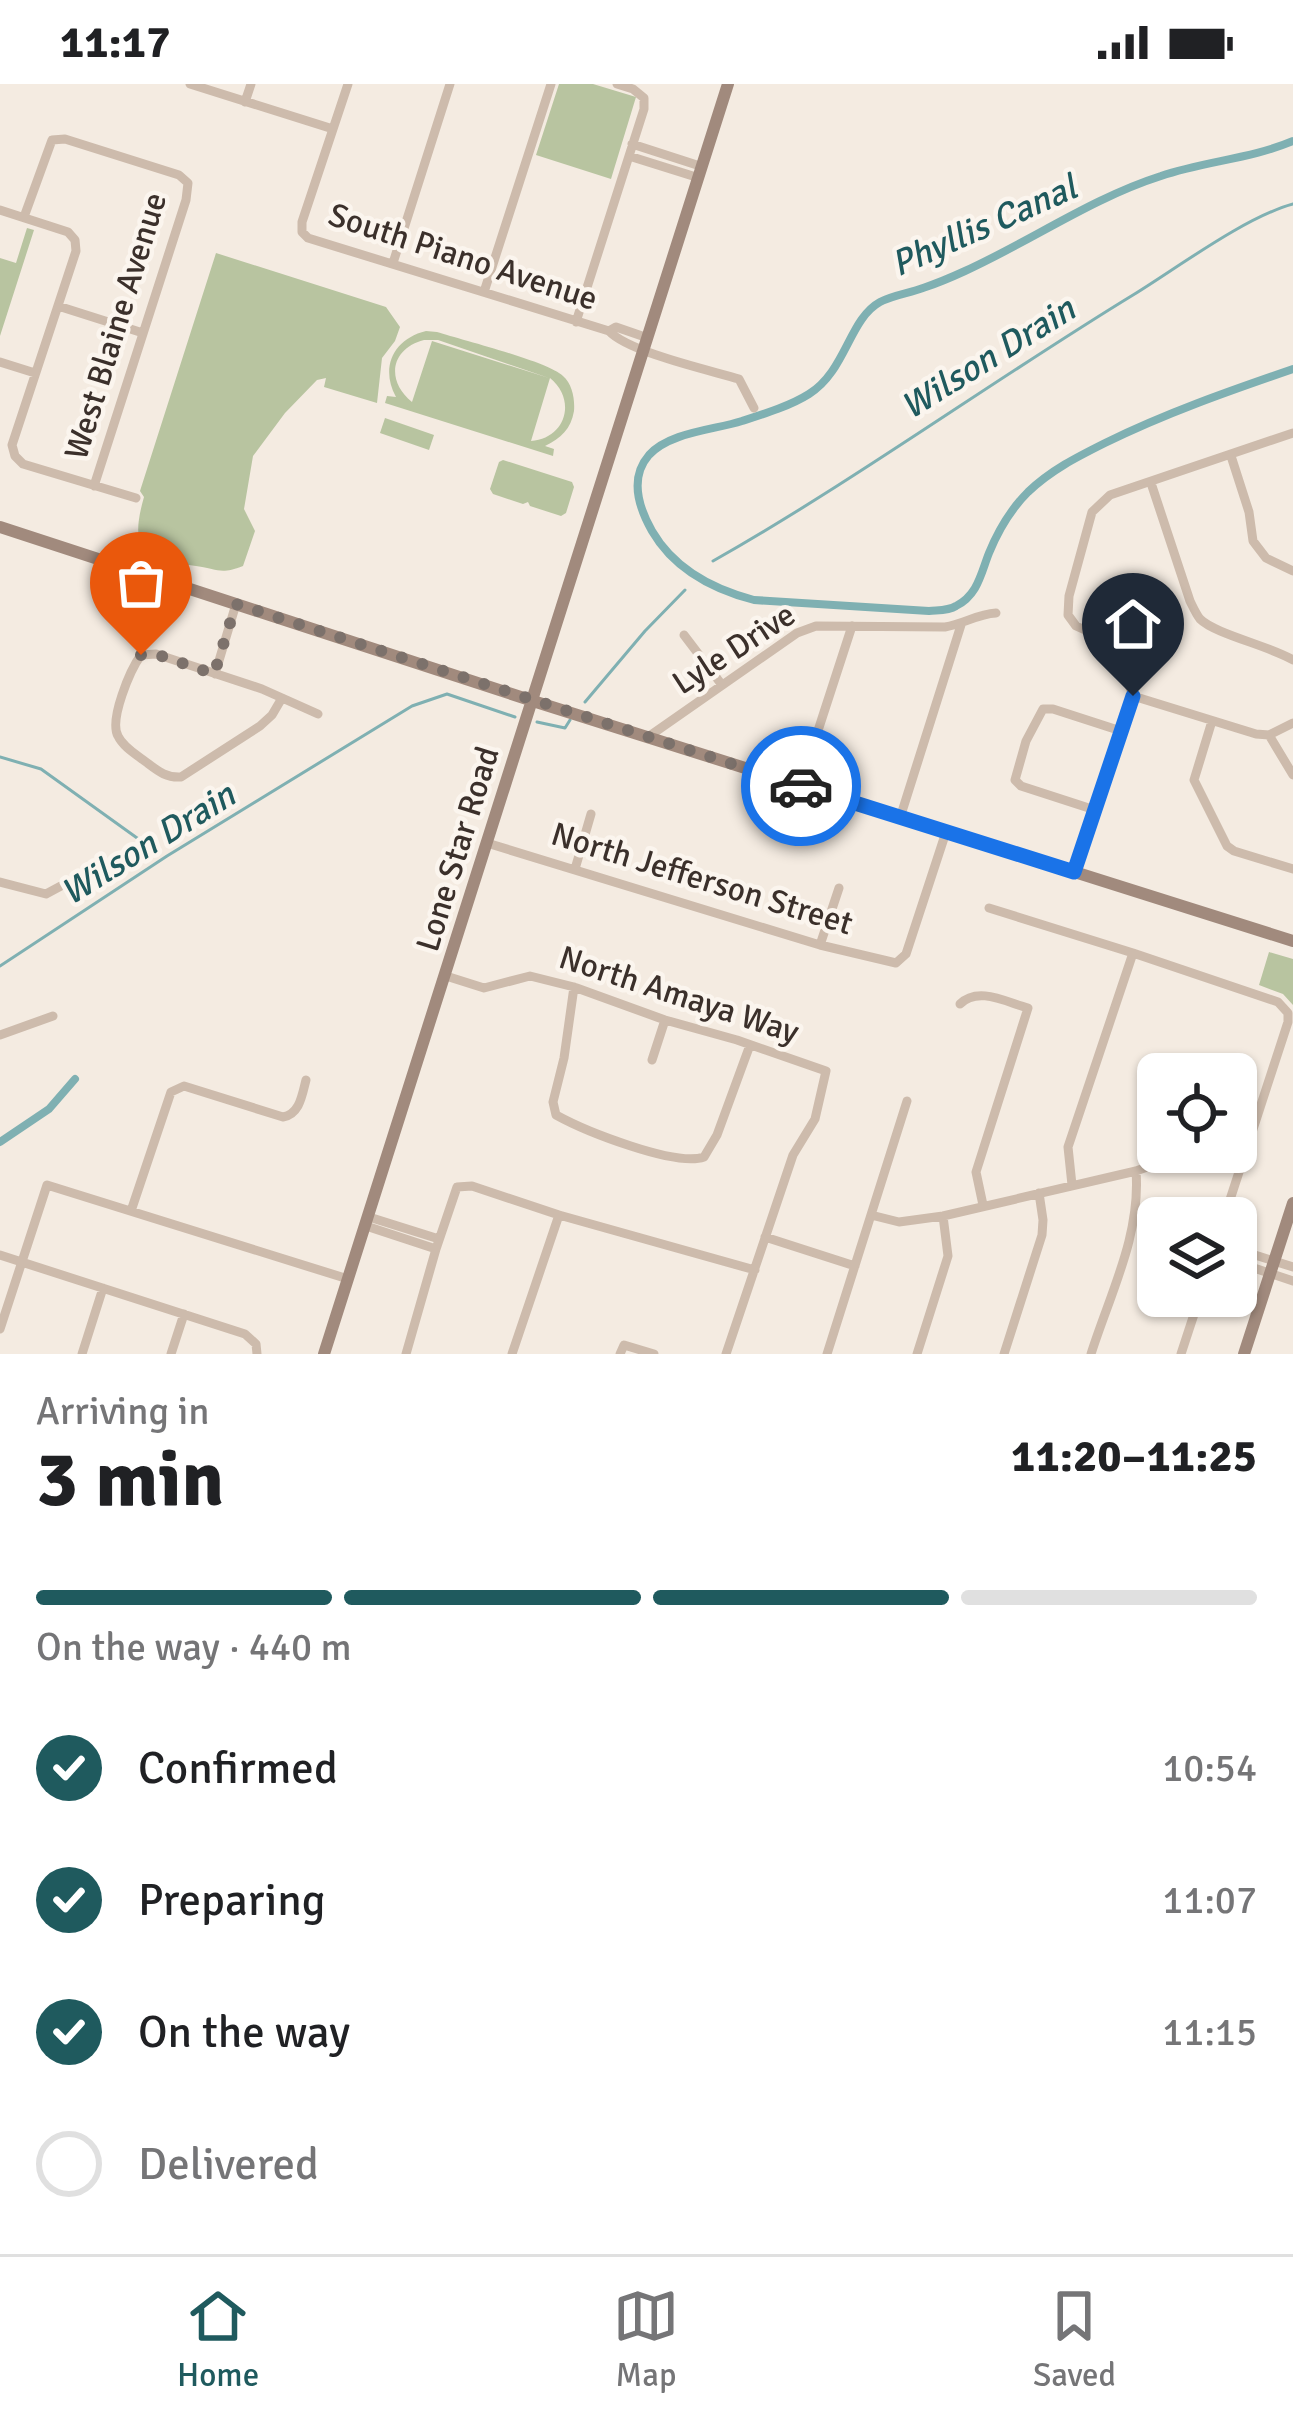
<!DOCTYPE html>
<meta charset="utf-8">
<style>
:root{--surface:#fff;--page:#f2f2f2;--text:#202124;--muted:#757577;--line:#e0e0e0;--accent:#1f5a5e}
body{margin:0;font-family:Signika,sans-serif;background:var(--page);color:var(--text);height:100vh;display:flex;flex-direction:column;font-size:45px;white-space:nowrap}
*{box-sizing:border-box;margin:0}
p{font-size:39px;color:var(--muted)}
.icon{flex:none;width:66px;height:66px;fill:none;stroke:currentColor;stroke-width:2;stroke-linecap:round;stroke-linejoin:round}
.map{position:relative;height:1270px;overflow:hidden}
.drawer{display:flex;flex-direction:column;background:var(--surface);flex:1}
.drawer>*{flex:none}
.tools{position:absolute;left:1137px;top:969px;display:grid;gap:24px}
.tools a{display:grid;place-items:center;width:120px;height:120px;border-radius:18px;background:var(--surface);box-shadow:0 3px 9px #0004;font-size:60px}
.pin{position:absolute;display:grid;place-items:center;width:102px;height:102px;color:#fff;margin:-123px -51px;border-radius:50% 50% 50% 0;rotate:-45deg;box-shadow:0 0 12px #0007}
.pin .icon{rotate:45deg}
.courier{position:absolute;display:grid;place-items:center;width:120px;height:120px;margin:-60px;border:9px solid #1a73e8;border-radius:50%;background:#fff;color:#222;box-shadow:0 3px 15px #0007}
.head em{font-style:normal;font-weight:700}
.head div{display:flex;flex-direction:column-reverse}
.head{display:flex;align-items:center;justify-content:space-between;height:204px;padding:0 36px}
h1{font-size:78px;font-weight:700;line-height:90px}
.bar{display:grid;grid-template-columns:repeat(4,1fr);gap:18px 12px;align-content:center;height:144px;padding:0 36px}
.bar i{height:15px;border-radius:9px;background:var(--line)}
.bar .selected{background:var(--accent)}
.bar p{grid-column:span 4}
ol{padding:0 36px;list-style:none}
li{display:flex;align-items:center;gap:36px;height:132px}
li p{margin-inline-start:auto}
li .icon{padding:12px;border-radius:50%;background:var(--accent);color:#fff;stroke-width:4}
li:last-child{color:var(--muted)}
li i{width:66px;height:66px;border:6px solid var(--line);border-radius:50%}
.status{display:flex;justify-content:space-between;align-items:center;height:84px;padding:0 60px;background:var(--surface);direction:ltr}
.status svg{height:33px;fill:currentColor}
.menu{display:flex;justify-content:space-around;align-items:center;height:168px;border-top:3px solid var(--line);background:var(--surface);font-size:33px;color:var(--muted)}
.menu a{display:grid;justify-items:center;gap:6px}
.menu .selected{color:var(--accent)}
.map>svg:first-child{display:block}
</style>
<div class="status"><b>11:17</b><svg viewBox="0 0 49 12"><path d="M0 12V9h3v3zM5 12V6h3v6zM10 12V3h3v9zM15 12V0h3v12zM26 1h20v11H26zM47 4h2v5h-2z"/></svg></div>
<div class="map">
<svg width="1293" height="1270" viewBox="0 0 1293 1270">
<rect width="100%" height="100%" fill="#f4ebe1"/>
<!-- green -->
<path fill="#b8c4a0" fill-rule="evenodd" d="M559,0H593L636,13L611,95L536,71Z
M27,144L34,146L0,252V174L16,179Z
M216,169L386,223L400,243L395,257L382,274L377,319L324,303L326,294L317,296L285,329L253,372L244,425L255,447L243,482C220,491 218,485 196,482C145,475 128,469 144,413L140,407Z
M426,247L437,248C462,256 547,277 563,292C572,300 575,314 574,327C571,345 561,354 545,362L554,365L553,372L385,319L387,312L396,313C380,284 393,255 426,247ZM424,256H438L549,294L432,257L412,318C386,297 390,265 424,256ZM550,294C577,316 566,354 531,357Z
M385,334L434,351L429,366L380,349Z
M503,376L572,398L574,403L566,429L561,432L530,422L528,418L523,420L493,410L490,405L499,378Z
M1269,868L1293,875V921L1283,910L1259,901Z"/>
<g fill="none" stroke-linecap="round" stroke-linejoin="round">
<!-- stream -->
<path stroke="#7fb0b2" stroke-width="3" d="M713,477C856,396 992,297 1133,211C1177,184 1245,133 1293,120
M585,618L645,547L685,506
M537,638L565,644L570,636
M0,673L41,685L151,764
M0,882L167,772L412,622L447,610L515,633"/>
<!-- canal -->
<path stroke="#7fb0b2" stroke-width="8" d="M1293,57C1251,75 1204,77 1161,92C1092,114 1031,157 965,187C952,193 938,199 923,204C910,209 893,211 880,218C849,235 846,287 809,310C790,322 764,330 742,337C714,346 670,348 649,371C629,394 639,424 652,447C674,485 712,505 754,516L929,527C938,526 948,527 956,522C978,511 981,489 989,469C998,447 1011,425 1028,408C1051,386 1077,373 1105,359C1166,329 1229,307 1293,285
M0,1058L49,1025L75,995"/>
<!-- street -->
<path stroke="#cdbbac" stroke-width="9" d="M190,0L333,45
M348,0L302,138V148L308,154L609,247
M245,18L251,0
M632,60L700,82
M629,72L696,93
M0,126L68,148L75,156L76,167L12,361L15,372L23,380L136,414
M24,133L52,56L65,55L179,91L188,99L186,116L94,402
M393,179L450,0
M484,208L551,0
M58,222L143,249
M576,238L644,25V14L633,5L617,0
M645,253L616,243L609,247C628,268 709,286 739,295L754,324
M0,278L35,289
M1231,372L1249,428L1253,457L1266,474L1293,487
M1151,399L1190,517C1193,523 1196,530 1200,535C1215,550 1270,562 1293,576
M684,551L722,601
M215,590L236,520
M1133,612L1256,650L1269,651L1293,639
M282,614L272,631L260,642L181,693C166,694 158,687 146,678C137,671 123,663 118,652C109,636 130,586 141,571L156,570L262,605L318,630
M1212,637L1194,696L1227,762L1234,767L1293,785
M1269,651L1293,691
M648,653L797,549L816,542L945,543C964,540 977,530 996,529
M800,702L852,542
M1095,726L1021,702L1015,696L1026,657L1043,625H1053L1121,647
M900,734L961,541
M487,759L820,861L896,879L906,870L946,748
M575,785L591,730
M1074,789L1133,612L1122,582L1103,554L1076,542L1068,531L1069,512L1092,428L1110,411L1293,349
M0,798L46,810L72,796
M989,824L1133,869L1278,918L1288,929V938L1224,1134
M820,861L839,804
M446,892L484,904L530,892L574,903L665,936L737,956L826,987L815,1035L793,1071L726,1270
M574,903L564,974L553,1018L556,1031C585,1047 675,1083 704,1073L717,1051L750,961
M960,920C978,902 1006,918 1028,924L976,1088L983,1121
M0,951L53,932
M652,976L665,936
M1180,990L1181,989
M1072,1101L1068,1063L1133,869
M131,1127L171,1008L184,1002L283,1033C300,1030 302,1011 306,996
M871,1131L899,1138L943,1132L1136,1087L1172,1074L1201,1071L1226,1074L1241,1079
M369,1133L439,1155
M366,1142L436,1165
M765,1153L855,1182
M1236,1165L1293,1183
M0,1171L245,1250L256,1260L257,1270
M1236,1178L1293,1197
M0,1245L47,1101L348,1195
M82,1270L103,1204
M171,1270L184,1230
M406,1270L436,1165L457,1103L472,1102L559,1131L755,1186
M512,1270L559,1131
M620,1270L624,1261L654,1270
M827,1270L907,1017
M917,1270L948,1172L943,1132
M1004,1270L1042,1151L1043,1136L1039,1109
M1091,1270C1110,1210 1141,1151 1136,1087
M1181,1270L1200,1212"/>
<!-- secondary -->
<path stroke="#a18a7d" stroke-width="12" d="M0,443L533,617L1293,857
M324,1270L728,0
M1244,1270L1293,1119"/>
</g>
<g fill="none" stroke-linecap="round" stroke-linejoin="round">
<!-- done -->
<path stroke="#7c716b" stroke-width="12" stroke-dasharray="0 21.6" d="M141,571L156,570L214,590L236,520L801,702"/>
<!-- route -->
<path stroke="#1a73e8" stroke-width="15" d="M801,702L1074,788L1133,612"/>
</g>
<g text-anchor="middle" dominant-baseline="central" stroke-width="9" stroke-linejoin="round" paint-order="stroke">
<!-- street labels -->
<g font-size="33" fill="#3b302b" stroke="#fbf5ee">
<text transform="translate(463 173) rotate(18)">South Piano Avenue</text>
<text transform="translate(116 242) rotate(-73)">West Blaine Avenue</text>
<text transform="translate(734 565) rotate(-33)">Lyle Drive</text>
<text transform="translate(458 765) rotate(-73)">Lone Star Road</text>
<text transform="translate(702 795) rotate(17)">North Jefferson Street</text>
<text transform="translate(679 911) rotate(18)">North Amaya Way</text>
</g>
<!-- water labels -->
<g font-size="36" font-style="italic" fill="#1f5a5e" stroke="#fbf5ee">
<text transform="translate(984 142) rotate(-24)">Phyllis Canal</text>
<text transform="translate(988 274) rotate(-32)">Wilson Drain</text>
<text transform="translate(148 760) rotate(-32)">Wilson Drain</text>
</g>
</g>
</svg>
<div class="tools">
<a><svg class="icon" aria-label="locate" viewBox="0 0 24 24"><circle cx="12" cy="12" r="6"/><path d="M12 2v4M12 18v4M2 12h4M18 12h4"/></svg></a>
<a><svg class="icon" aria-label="layers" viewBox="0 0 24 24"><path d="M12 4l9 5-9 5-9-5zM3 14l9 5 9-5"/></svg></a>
</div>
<div class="pin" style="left:141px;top:571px;background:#ea580c"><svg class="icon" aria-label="bag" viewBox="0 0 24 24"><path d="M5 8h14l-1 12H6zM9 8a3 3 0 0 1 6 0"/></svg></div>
<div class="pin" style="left:1133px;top:612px;background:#1f2937"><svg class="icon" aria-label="home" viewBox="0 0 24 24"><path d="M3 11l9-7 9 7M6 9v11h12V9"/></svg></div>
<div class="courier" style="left:801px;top:702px"><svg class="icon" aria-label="car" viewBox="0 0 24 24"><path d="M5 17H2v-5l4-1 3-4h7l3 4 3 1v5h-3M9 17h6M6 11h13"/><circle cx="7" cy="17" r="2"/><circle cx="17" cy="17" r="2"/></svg></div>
</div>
<section class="drawer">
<div class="head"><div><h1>3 min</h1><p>Arriving in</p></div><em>11:20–11:25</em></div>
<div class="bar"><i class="selected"></i><i class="selected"></i><i class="selected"></i><i></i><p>On the way · 440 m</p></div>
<ol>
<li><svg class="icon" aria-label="check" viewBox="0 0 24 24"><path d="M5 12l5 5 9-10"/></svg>Confirmed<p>10:54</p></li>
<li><svg class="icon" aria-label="check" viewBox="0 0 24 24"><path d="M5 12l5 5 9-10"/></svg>Preparing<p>11:07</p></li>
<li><svg class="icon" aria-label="check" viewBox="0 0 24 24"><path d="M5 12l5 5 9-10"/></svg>On the way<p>11:15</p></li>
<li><i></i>Delivered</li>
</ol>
</section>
<nav class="menu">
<a class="selected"><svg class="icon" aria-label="home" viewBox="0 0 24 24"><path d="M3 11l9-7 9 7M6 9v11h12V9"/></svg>Home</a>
<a><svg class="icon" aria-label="map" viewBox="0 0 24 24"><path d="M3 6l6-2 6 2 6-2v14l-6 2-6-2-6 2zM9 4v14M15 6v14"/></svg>Map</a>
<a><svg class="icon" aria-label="saved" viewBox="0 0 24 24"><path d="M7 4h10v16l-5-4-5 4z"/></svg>Saved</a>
</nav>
